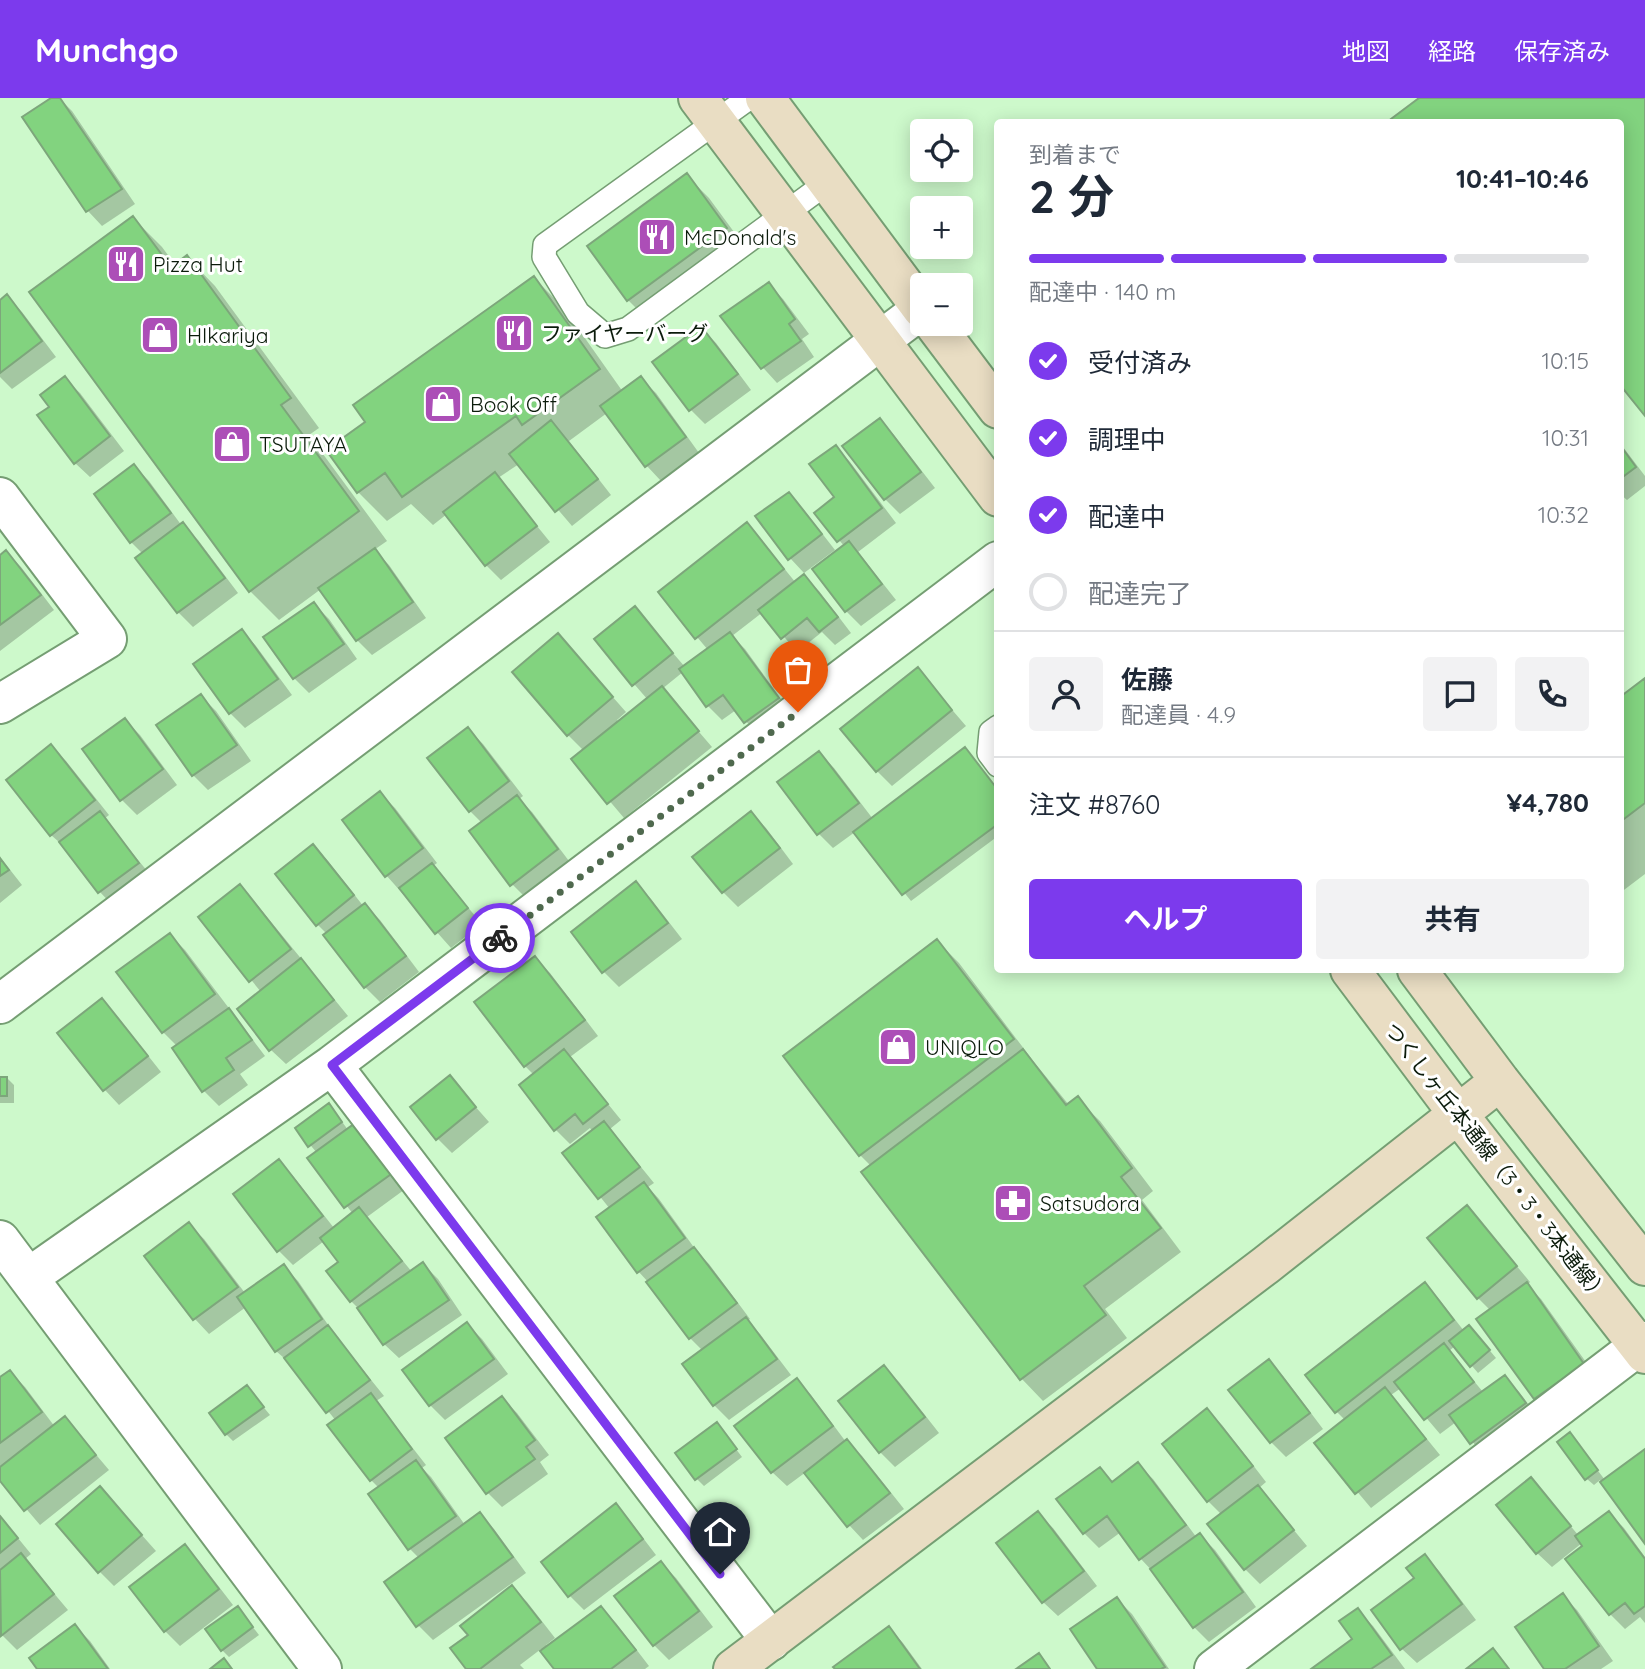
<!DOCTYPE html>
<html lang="ja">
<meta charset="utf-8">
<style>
:root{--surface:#fff;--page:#f2f2f3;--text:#1f2937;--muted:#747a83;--line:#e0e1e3;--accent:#7c3aed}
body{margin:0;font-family:Quicksand,"Noto Sans JP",sans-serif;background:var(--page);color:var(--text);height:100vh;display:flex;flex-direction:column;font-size:26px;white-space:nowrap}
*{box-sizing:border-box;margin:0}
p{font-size:23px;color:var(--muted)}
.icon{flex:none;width:38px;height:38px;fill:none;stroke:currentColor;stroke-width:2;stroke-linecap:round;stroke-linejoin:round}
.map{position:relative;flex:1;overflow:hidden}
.side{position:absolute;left:994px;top:21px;width:630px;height:854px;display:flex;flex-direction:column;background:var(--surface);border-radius:7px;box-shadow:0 4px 18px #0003}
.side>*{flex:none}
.tools{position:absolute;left:910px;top:21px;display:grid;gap:14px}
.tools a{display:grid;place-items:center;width:63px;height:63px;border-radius:7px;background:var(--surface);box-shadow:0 4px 18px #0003;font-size:35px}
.pin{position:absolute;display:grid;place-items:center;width:60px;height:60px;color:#fff;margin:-72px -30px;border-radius:50% 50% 50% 0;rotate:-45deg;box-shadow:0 0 7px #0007}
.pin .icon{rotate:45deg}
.courier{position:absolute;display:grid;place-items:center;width:70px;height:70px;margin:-35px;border:5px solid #7c3aed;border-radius:50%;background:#fff;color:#222;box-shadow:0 2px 9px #0007}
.headline em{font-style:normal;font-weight:700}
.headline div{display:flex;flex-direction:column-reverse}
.headline{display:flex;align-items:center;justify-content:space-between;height:119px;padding:0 35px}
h1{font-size:46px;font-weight:700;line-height:52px}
.bar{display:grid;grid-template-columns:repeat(4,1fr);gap:10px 7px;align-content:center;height:84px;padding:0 35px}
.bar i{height:9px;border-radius:5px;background:var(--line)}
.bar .current{background:var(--accent)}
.bar p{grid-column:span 4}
.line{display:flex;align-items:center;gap:18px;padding:0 35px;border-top:2px solid var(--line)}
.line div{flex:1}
.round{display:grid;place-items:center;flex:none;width:74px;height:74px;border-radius:7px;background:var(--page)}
ol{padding:0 35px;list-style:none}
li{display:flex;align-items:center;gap:21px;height:77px}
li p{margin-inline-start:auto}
li .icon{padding:7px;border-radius:50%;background:var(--accent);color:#fff;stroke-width:4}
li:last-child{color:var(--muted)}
li i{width:38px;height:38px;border:4px solid var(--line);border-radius:50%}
.primary-button{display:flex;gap:14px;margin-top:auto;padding:14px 35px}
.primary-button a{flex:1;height:80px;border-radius:7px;background:var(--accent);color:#fff;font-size:28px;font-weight:700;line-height:80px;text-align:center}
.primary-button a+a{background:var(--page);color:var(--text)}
header{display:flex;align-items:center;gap:42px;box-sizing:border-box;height:98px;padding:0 35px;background:var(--accent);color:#fff}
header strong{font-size:33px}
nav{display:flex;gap:38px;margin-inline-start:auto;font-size:24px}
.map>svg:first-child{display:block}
</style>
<header>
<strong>Munchgo</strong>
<nav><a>地図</a><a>経路</a><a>保存済み</a></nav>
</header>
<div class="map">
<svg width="1645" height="1571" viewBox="0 0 1645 1571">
<rect width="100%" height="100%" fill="#cdf9cb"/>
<!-- shadow -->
<path fill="#0003" d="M54,0H59L72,13L135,106L102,128L88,113Z
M1422,0H1645V315L1626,291L1620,295V24H1390Z
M687,78L709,100L748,153L650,224L628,202Z
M133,120L162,149L176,168L187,159L215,188L319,330L309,337L387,443L374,452L389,467L426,520L372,557L357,542L321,491L279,522L250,493Z
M534,180L563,209L623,294L641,281L656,295L699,355L661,383L647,368L607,315L569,343L611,397L572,428L519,366L498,380L550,444L501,482L486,467L447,416L433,427L411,406L387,423L358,394L368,325Z
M768,186L783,201L809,236L802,241L814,259L777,285L758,264Z
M7,199L22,214L56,259L12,291L0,279V204Z
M701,230L716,245L751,292L705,326L690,311Z
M65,281L80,295L124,353L90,379L75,365L51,309Z
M880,322L894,337L935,390L900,416L885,401Z
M1620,345L1645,378V388L1627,402L1620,396Z
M836,349L850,364L896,425L858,454L896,502L861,528L846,513L845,449L816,415L837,400Z
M134,368L149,383L182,428L198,442L238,495L193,529L178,514L143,456L131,444L96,396Z
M789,396L803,411L835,452L804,475L790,460Z
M747,427L761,442L796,485L804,479L819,493L851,535L835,547L822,534L797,554L763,514L732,538L745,551L792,616L760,639L736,612L722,622L707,607L683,574L662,591L712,649L624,720L574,661L584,653L568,637L558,537L626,614L617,622L619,625L648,602L596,542L635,511L685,569L708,552L660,495Z
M6,454L21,469L54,512L0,553V459Z
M314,506L329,521L357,561L309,595L294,580Z
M242,533L256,548L292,597L245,630L230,615L195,566Z
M917,571L966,628L892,688L877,673Z
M1645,583V776L1620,795V602Z
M201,598L216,613L251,663L208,692L193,677L158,628Z
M125,622L140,637L177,687L137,717L122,702L85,652Z
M468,631L483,646L523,698L519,701L532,714L572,767L527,801L512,786L482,725L470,713L430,660Z
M51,649L66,663L109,717L104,721L153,780L114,809L100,794L67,751L51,737Z
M819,655L834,670L873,721L998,692V738L911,803L855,734L833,750L818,735Z
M380,695L395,710L437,765L433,768L482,826L451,850L386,777Z
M751,715L766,730L793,766L738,809L723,794Z
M313,748L328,763L364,809L365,807L380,822L419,874L380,904L365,889L327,836L317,826Z
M0,759L22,787L0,805Z
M636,786L651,801L682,841L619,889L604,874L573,834Z
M240,789L254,803L348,918L286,966L271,952L239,911L261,894L200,819Z
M170,837L185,852L265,958L240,976L248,987L219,1008L204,993L174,950L177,948L163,934L119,874Z
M937,843L959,865L1034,964L1069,1007L1077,1001L1100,1023L1153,1093L1142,1102L1181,1154L1105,1211L1127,1240L1043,1303L1021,1280L871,1068L860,1057L785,958Z
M535,860L550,875L598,938L570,959L621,1022L610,1031L654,1085L648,1089L659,1101L698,1155L709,1166L750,1221L747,1223L760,1236L791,1277L729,1322L714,1307L685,1267L703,1253L690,1240L649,1185L638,1173L610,1111L565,1055L593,1034L590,1030L570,1046L555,1031L534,977L525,968Z
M102,903L116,917L161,974L119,1007L105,992L60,936Z
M0,980H7L14,987V1005H0Z
M450,980L489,1024L452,1055L437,1040Z
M335,1014L348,1032L408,1089L367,1119L412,1174L423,1166L438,1181L462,1217L399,1260L384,1246L363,1215L351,1203L341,1164L324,1143L293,1167L278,1152V1063L293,1078L334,1130L353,1116L310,1060L317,1055L297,1031Z
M1481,1125L1530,1184L1527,1187L1541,1201L1598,1281L1550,1315L1535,1300L1491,1213L1478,1200Z
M189,1127L204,1141L245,1195L283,1168L298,1183L335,1237L384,1298L376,1303L426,1367L422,1370L431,1379L465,1427L479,1416L494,1431L526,1475L433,1542L418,1527L419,1460L410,1451L370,1396L379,1390L371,1382L336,1323L292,1267L276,1253L246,1209L209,1236L195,1221L147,1159Z
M1425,1186L1439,1201L1464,1233L1476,1236L1496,1260L1478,1275L1455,1248L1449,1253L1483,1294L1504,1279L1519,1294L1539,1320L1486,1360L1456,1324L1440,1336L1401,1290L1391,1297L1440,1357L1371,1410L1317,1346L1346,1323L1336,1313Z
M467,1226L482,1241L508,1276L445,1322L430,1307L404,1272Z
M1268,1264L1283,1278L1323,1331L1286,1359L1271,1344Z
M884,1269L899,1284L939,1335L895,1369L880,1354L841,1303Z
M10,1274L25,1289L55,1329L65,1320L109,1372L40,1427L0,1380V1281Z
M797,1283L811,1297L846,1344L862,1358L904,1411L863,1442L849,1427L806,1374L787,1388L772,1374Z
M247,1289L270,1317L233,1343L226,1336Z
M502,1300L517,1315L549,1357L540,1364L548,1376L502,1409L488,1395Z
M1207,1313L1222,1327L1266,1384L1259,1390L1307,1448L1260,1486L1245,1471L1222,1417L1208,1403Z
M723,1334L742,1359L704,1388L697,1381Z
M1570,1336L1605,1382L1645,1353V1443L1600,1382L1594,1387L1587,1381Z
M1138,1367L1153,1381L1197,1440L1200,1437L1215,1452L1256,1509L1209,1544L1194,1529L1155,1476L1141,1461L1121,1434L1099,1450L1084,1435L1100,1371L1113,1385Z
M1531,1381L1579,1438L1609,1415L1624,1430L1645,1459V1525L1640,1519L1625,1531L1610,1516L1582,1445L1552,1469L1537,1455Z
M100,1390L156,1453L114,1488L100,1474Z
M615,1408L630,1423L656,1457L584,1512L569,1497Z
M1038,1416L1053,1430L1097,1488L1058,1518L1043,1504Z
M0,1418L31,1456L25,1461L68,1512L17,1552L0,1535Z
M185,1448L199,1463L233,1507L180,1548L165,1533L132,1490Z
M1425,1458L1439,1473L1476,1522L1417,1565L1402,1551L1417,1481Z
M661,1465L676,1480L713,1529L669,1562L654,1547Z
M512,1490L527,1504L555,1540L546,1547L548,1550L601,1510L616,1525L649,1568L645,1571H556L541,1551L520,1567L524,1571H469L470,1537Z
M1562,1497L1577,1512L1613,1563L1601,1571H1546Z
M1117,1501L1132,1516L1169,1571H1099Z
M238,1510L259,1537L229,1559L222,1552Z
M1358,1513L1373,1528L1405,1571H1314L1355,1542Z
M75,1528L90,1543L110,1571H39Z
M889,1530L903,1545L922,1571H837Z"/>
<!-- building -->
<path fill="#82d37f" stroke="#7da67b" stroke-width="2" d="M51,0H60L122,91L86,114L22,19Z
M1419,0H1645V318L1620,287V24H1387Z
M687,75L727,130L627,203L587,148Z
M133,118L171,169L187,157L291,300L281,307L359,413L249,494L29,194Z
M534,178L600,271L522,327L516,318L402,399L385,375L357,395L326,352L365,324L353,307Z
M769,184L795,221L789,226L801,243L761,271L720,218Z
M7,196L42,243L0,275V202Z
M701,228L738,276L689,313L652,264Z
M65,278L110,338L74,366L37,317L49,309L40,297Z
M641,278L686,339L645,369L600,308Z
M880,320L921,374L884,402L842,348Z
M551,322L598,381L555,414L509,356Z
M836,347L882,410L837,444L814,415L834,399L809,366Z
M1620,347L1636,369L1620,381Z
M134,366L171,415L130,445L94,396Z
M495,374L537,428L485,468L443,414Z
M789,394L822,436L788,462L755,418Z
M183,424L225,480L177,515L135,460Z
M747,424L784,471L695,541L658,494Z
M849,443L882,486L845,514L812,471Z
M375,450L413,504L356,543L318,490Z
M6,452L41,497L0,527V457Z
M804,476L838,519L819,534L807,520L781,541L758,512Z
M314,504L344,546L293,581L263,539Z
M635,508L673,555L632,588L594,541Z
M242,531L278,581L229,616L193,566Z
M730,534L779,600L744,625L723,597L706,609L679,571Z
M558,535L613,599L567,638L512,574Z
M918,569L952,612L876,674L840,631Z
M1645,580V705L1620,724V599Z
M662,588L699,633L607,706L571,661Z
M201,596L237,647L192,678L156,627Z
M125,620L163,671L120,703L82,651Z
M468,629L509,683L469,714L427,660Z
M51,646L95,702L50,738L6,682Z
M965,649L998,692V726L902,797L853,734Z
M819,653L859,705L817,737L777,684Z
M380,693L423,750L385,779L342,722Z
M517,697L558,751L510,788L469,733Z
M100,713L139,765L98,795L59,744Z
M751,713L780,750L722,795L692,759Z
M313,746L354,797L316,828L275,776Z
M0,760L9,772L0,778Z
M432,765L468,810L435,836L399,790Z
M636,783L668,825L602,875L571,834Z
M240,786L291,851L249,884L198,819Z
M365,805L406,858L364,890L323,837Z
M170,835L215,896L162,935L116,874Z
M937,841L1014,941L859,1058L783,958Z
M535,858L585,922L524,969L474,904Z
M301,860L334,902L269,953L237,911Z
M102,900L148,958L103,993L57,935Z
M229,910L252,942L226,960L234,972L202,994L172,950Z
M564,951L608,1006L583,1026L575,1016L554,1033L519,987Z
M1023,951L1066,1007L1078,998L1132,1070L1121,1079L1161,1130L1084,1188L1106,1217L1020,1282L861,1074Z
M450,977L476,1009L436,1042L410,1009Z
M0,979H7V998H0Z
M329,1005L342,1024L308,1049L295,1030Z
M358,1023L394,1074L344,1110L307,1060Z
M604,1023L640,1069L598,1101L562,1055Z
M279,1061L323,1118L277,1154L233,1096Z
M644,1084L685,1140L637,1175L596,1119Z
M1467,1107L1517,1168L1477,1201L1427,1140Z
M359,1109L402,1163L350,1204L326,1173L338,1164L320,1140Z
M189,1124L238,1189L193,1222L144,1158Z
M694,1149L737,1205L689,1241L646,1184Z
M423,1164L449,1202L383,1247L357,1210Z
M284,1166L322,1221L275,1254L237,1199Z
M1425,1184L1454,1222L1335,1315L1305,1277Z
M1527,1184L1584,1266L1534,1301L1476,1221Z
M746,1219L777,1261L713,1308L682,1266Z
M467,1224L494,1261L429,1308L402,1272Z
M328,1227L370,1282L326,1315L284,1260Z
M1469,1227L1490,1252L1470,1269L1449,1243Z
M1444,1245L1474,1284L1424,1322L1394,1284Z
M1269,1261L1310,1315L1270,1345L1228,1292Z
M884,1267L925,1319L879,1355L838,1303Z
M10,1272L42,1314L0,1345V1279Z
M1505,1277L1526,1305L1470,1346L1449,1317Z
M797,1280L833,1328L771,1375L734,1328Z
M247,1287L264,1309L225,1337L209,1315Z
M1385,1289L1426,1341L1355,1396L1314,1345Z
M371,1295L412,1351L370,1383L327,1327Z
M502,1298L535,1342L526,1349L535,1361L486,1396L445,1340Z
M1207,1310L1253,1368L1207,1404L1162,1346Z
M65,1318L96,1357L24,1413L0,1383V1369Z
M717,1324L737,1351L695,1382L675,1355Z
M1570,1334L1598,1372L1585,1382L1557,1344Z
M847,1341L890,1395L847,1429L804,1375Z
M1645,1351V1446L1600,1384Z
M416,1362L456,1418L408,1452L368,1396Z
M1138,1364L1186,1427L1139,1462L1107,1418L1083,1436L1056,1401L1100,1369L1112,1384Z
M1531,1379L1571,1428L1536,1456L1496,1407Z
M1258,1387L1294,1432L1244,1472L1207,1426Z
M100,1388L142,1437L98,1475L56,1426Z
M616,1405L643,1441L568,1499L541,1464Z
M1038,1413L1084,1473L1042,1505L996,1445Z
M1609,1413L1645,1461V1508L1634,1516L1625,1505L1609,1517L1565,1461L1582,1448L1575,1438Z
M480,1414L513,1459L416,1529L384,1484Z
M0,1418L18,1440L0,1455Z
M1200,1435L1243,1494L1193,1530L1150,1471Z
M185,1446L219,1491L164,1534L129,1489Z
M21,1455L54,1496L1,1538L0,1472Z
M1425,1456L1462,1506L1400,1552L1371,1512L1414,1480L1406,1470Z
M661,1463L699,1513L653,1548L614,1498Z
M512,1487L541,1524L480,1571H466L450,1550L468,1537L460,1528Z
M1563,1495L1599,1548L1565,1571H1544L1515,1529Z
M1117,1499L1165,1569L1161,1571H1097L1070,1531Z
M238,1508L253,1529L221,1553L205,1531Z
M601,1508L636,1552L611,1571H554L540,1553Z
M1358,1510L1392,1557L1371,1571H1311L1352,1541L1339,1523Z
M75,1526L108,1571H37L29,1560Z
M889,1528L920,1571H835L833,1569Z
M1493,1550L1509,1571H1466Z
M1039,1555L1050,1571H1016Z
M224,1560L232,1571H210Z"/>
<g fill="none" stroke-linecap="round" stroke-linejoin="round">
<!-- lane casing -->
<g stroke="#759e73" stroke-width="26">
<path id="lane" d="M749,0L545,147L544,159L578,215L605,238L628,231L828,84
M998,629L991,634L989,655L998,667"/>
</g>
<!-- street casing -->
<g stroke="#759e73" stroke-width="42">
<path id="street" d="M0,399L107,541L0,606
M0,906L922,211
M332,967L771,1543
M0,1142L322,1571
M29,1179L332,967L998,463
M1214,1571L1645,1243"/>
</g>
<!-- secondary casing -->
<g stroke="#759e73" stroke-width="42">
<path id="secondary" d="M698,0L998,399
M765,0L922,211
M934,226L998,311
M1350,872L1458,1016L1645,1256
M1417,872L1500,983L1645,1168
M733,1571L1266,1167L1500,983"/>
</g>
<!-- lane -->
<use href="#lane" stroke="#fff" stroke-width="23"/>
<!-- street -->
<use href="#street" stroke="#fff" stroke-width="38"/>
<!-- secondary -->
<use href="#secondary" stroke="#e9ddc3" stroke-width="38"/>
</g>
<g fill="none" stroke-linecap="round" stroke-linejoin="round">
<!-- done -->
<path stroke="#4f694e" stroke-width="7" stroke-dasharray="0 12.6" d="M500,840L798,614"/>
<!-- route -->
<path stroke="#7c3aed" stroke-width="9" d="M500,840L332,967L720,1476"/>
</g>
<!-- icons -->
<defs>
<g id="restaurant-square" transform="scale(2.0125)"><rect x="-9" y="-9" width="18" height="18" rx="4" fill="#ac4eb7" stroke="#fff"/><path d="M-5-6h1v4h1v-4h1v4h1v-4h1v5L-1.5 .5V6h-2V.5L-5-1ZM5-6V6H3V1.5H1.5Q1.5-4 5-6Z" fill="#fff"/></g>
<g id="shop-square" transform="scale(2.0125)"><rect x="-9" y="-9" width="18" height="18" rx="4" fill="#ac4eb7" stroke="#fff"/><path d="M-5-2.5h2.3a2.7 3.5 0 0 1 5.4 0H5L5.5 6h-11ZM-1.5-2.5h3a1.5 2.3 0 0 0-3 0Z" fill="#fff"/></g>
<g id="pharmacy-square" transform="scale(2.0125)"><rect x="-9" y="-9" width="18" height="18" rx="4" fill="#ac4eb7" stroke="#fff"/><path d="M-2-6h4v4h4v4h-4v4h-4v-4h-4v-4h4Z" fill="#fff"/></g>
</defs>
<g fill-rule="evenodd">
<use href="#restaurant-square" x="657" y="139"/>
<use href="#restaurant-square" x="126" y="166"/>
<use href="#restaurant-square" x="514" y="235"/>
<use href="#shop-square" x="160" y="237"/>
<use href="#shop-square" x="443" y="306"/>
<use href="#shop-square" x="232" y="346"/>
<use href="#shop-square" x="898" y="949"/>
<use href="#pharmacy-square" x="1013" y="1105"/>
</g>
<g text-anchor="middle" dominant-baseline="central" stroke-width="6" stroke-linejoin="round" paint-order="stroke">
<!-- poi labels -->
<g font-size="21" fill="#0b1b0b" stroke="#fff" text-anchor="start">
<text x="684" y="139">McDonald's</text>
<text x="153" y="166">Pizza Hut</text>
<text x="541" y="235">ファイヤーバーグ</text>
<text x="187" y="237">HIkariya</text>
<text x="470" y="306">Book Off</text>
<text x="259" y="346">TSUTAYA</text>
<text x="925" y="949">UNIQLO</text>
<text x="1040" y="1105">Satsudora</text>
</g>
<!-- street labels -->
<g font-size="21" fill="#0b1b0b" stroke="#fff">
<text transform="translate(1497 1064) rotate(52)">つくしヶ丘本通線（3・3・3本通線）</text>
</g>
</g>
</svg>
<div class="tools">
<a><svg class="icon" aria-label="locate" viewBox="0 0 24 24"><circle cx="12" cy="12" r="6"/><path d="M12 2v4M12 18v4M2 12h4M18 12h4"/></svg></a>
<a>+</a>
<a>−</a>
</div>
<div class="pin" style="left:798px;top:614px;background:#ea580c"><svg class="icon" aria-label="bag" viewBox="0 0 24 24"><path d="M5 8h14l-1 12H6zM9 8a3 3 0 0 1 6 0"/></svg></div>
<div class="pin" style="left:720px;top:1476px;background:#1f2937"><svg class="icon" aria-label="home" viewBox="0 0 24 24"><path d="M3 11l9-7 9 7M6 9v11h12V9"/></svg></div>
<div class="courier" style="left:500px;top:840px"><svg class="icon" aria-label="bike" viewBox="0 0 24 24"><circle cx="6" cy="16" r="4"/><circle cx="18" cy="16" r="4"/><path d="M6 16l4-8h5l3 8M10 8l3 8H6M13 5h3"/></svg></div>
<section class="side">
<div class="headline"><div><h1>2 分</h1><p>到着まで</p></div><em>10:41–10:46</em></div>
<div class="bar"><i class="current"></i><i class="current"></i><i class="current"></i><i></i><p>配達中 · 140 m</p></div>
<ol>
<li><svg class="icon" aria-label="check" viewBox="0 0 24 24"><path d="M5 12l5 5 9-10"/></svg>受付済み<p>10:15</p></li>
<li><svg class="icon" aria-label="check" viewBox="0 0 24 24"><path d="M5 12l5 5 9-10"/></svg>調理中<p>10:31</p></li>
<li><svg class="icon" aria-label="check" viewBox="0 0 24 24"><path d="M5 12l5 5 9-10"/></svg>配達中<p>10:32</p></li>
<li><i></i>配達完了</li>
</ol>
<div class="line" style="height:126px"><a class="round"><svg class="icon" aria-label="person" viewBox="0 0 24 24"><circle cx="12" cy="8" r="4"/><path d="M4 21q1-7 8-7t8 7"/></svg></a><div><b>佐藤</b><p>配達員 · 4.9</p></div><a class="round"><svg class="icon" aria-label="chat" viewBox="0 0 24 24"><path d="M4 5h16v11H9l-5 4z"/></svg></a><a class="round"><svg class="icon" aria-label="phone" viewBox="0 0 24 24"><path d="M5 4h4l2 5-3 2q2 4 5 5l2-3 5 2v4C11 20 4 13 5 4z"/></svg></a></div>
<div class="line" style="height:91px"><div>注文 #8760</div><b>¥4,780</b></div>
<div class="primary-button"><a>ヘルプ</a><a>共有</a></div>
</section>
</div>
